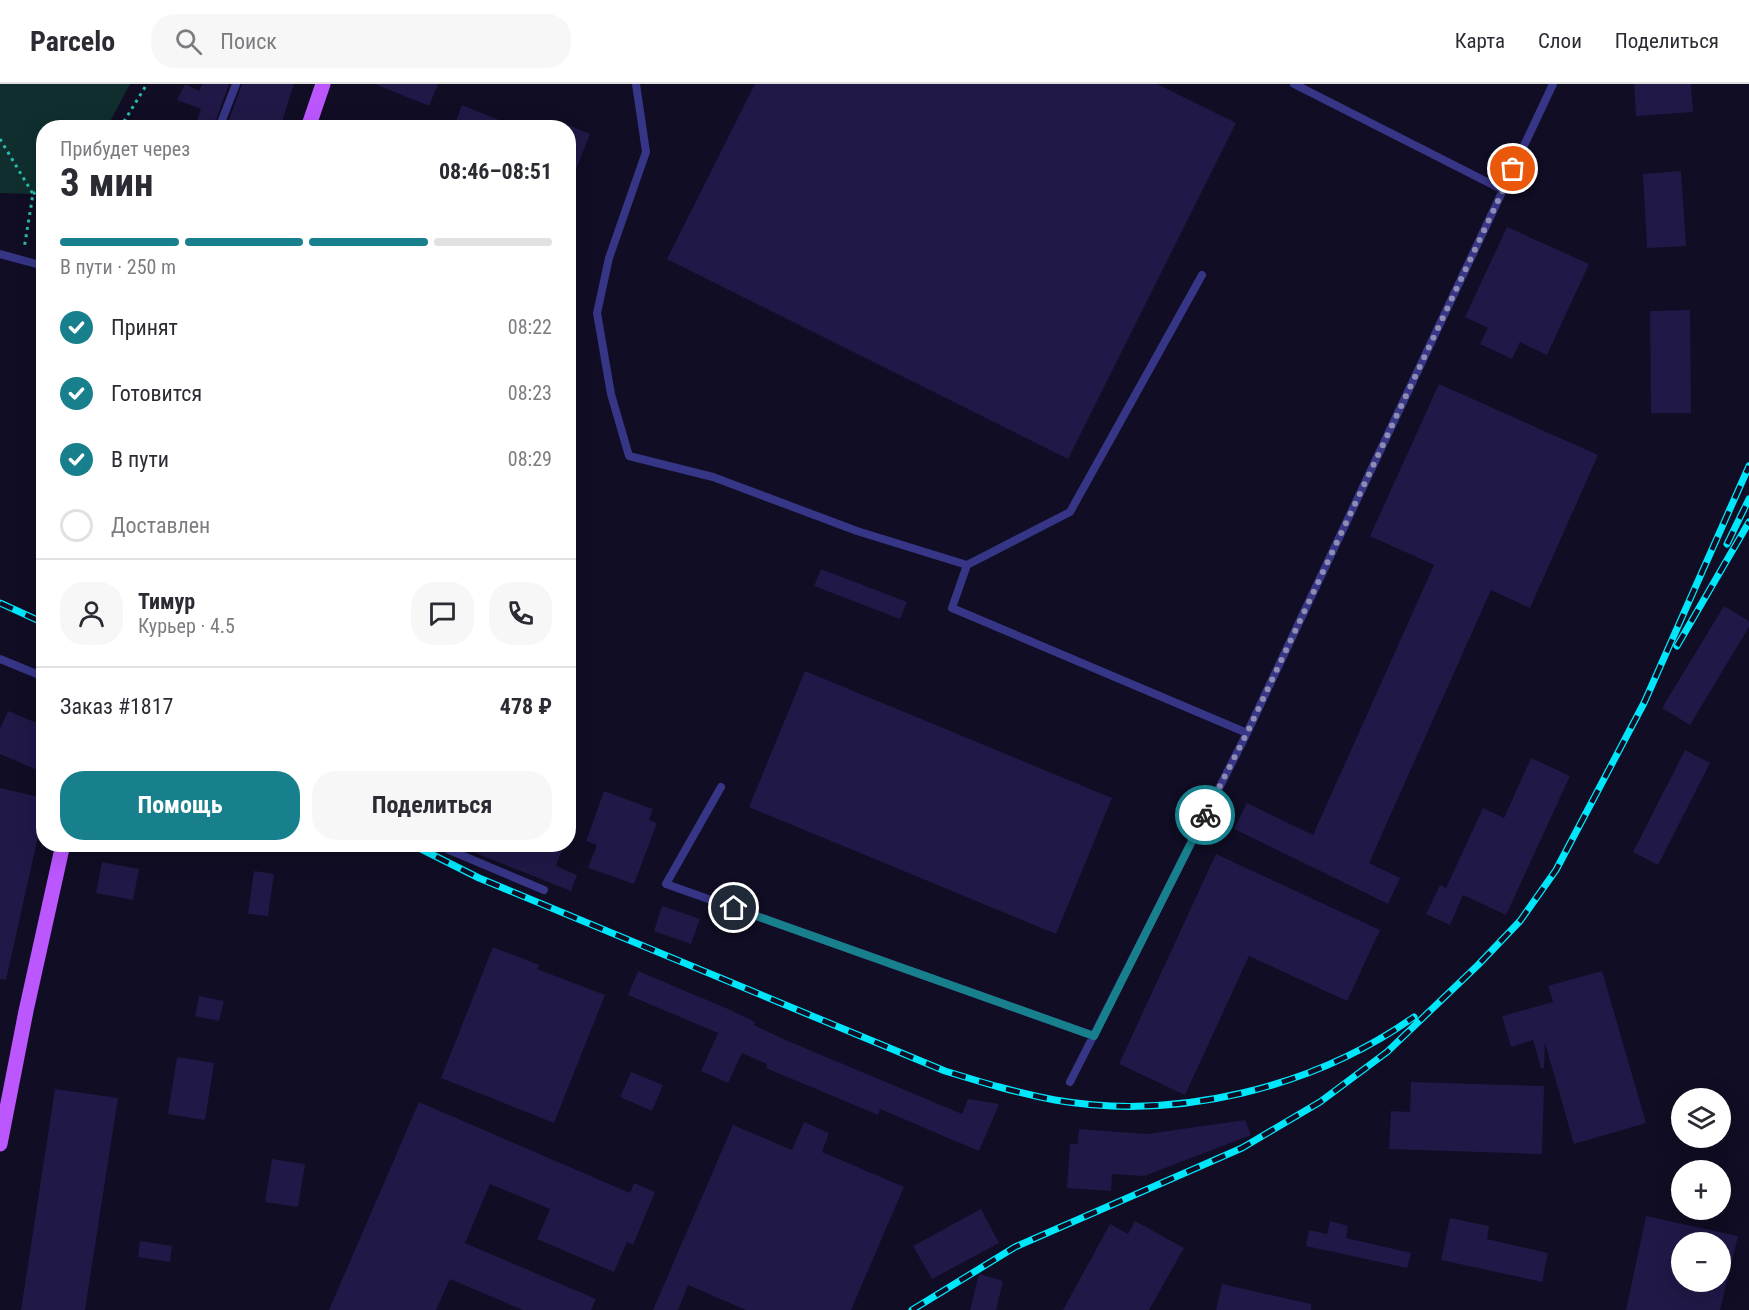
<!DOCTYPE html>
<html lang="ru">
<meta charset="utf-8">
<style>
:root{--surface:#fff;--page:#f7f7f7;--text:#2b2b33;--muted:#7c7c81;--line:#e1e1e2;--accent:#18808d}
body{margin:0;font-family:"Roboto Condensed",sans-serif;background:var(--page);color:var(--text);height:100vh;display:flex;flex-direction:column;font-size:22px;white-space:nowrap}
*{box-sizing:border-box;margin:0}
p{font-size:20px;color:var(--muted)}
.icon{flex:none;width:33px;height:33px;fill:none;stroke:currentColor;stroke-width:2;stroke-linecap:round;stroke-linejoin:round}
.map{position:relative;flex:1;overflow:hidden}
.panel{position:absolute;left:36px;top:36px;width:540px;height:732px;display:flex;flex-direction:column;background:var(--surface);border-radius:24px;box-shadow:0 6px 24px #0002}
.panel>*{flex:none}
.controls{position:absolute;left:1671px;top:1004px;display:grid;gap:12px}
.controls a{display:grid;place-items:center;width:60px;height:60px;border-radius:50%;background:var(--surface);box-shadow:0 6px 24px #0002;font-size:30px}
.pin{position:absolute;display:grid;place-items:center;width:51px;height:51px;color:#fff;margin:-26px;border:3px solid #fff;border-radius:50%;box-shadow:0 2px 6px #0007}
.courier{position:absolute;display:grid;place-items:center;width:60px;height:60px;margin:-30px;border:4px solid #18808d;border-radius:50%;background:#fff;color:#222;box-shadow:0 2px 8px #0007}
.headline em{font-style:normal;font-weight:700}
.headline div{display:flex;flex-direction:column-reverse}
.headline{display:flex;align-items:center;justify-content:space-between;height:102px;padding:0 24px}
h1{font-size:39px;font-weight:700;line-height:45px}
.bar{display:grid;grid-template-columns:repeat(4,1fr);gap:9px 6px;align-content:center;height:72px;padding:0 24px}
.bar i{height:8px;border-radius:4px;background:var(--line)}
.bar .on{background:var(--accent)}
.bar p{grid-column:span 4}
.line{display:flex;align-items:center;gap:15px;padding:0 24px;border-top:2px solid var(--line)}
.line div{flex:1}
.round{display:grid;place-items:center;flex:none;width:63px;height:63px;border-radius:24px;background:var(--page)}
ol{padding:0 24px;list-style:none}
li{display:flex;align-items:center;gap:18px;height:66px}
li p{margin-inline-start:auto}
li .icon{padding:6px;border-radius:50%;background:var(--accent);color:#fff;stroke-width:4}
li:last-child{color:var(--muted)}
li i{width:33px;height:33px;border:3px solid var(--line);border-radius:50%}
.primary-button{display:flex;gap:12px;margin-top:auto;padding:12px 24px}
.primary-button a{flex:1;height:69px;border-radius:24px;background:var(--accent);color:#fff;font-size:24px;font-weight:700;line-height:69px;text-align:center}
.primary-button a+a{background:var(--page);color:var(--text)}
header{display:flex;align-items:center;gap:36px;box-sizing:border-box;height:84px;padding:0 30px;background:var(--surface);border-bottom:2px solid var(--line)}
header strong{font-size:28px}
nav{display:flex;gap:33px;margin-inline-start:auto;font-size:21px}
.search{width:420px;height:54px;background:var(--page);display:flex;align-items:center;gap:15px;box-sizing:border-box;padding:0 21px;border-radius:24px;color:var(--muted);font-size:22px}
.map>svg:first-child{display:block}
</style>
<header>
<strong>Parcelo</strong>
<div class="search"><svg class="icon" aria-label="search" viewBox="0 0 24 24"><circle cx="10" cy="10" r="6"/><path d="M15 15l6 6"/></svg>Поиск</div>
<nav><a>Карта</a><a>Слои</a><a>Поделиться</a></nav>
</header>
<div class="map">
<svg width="1749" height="1226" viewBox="0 0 1749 1226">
<rect width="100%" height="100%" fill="#100d24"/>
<!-- green -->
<path fill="#0f2e2d" d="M0,0H130L107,43L44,44L43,103L33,110L0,109Z"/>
<!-- building -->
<path fill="#201846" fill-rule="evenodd" d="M185,0L199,7L202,0H229L213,44H194L201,25L177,16Z
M242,0H294L280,44H226Z
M375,0H438L429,22Z
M755,0H1157L1236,39L1068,375L667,175Z
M1634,0H1691L1693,28L1636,32Z
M462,21L516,43V44H453Z
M568,41L590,50L569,103H568Z
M1681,87L1686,162L1647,164L1643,90Z
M1507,143L1589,180L1547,271L1520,258L1512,275L1480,260L1488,244L1465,233Z
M1690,226L1691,329H1651L1650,227Z
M1439,300L1598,371L1530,524L1491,506L1369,779L1400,794L1388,820L1234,745L1247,719L1313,751L1434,481L1370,452Z
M821,485L907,518L900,535L814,502Z
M1724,522L1749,537V543L1690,641L1662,624Z
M805,587L1112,714L1056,850L749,723Z
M8,627L44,642V689L0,670V645Z
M1685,666L1710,679L1658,781L1633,768Z
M1531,674L1570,692L1506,831L1463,811L1450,841L1426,830L1440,801L1446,804L1483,724L1504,734Z
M0,704L44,714V726L6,896L0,895Z
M604,707L653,725L649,736L657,739L634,800L588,784L597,761L586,757Z
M453,760H564L556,782L577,791L571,807Z
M1216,770L1380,846L1347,917L1249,872L1185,1011L1119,980Z
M102,778L139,785L133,816L96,809Z
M254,787L274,790L268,832L248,830Z
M662,822L700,835L691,860L654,847Z
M493,863L539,881L537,885L605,911L554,1039L441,994Z
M638,887L726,924L755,938L754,941L781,954L962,1030L968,1015L999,1020L979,1067L880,1025L878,1031L766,984L767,980L742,969L728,999L701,987L718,949L628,911Z
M1602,887L1646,1039L1574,1060L1545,959L1544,984H1541L1533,956L1511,963L1502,932L1553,918L1548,902Z
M199,912L224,917L219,937L195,932Z
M177,973L214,979L205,1036L168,1030Z
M631,988L663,1001L652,1027L620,1013Z
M1411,998L1544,1002L1542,1070L1389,1065L1391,1027L1410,1028Z
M55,1005L118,1014L85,1226H21Z
M419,1018L630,1109L634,1099L655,1108L633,1161L627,1158L614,1188L537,1155L550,1125L490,1100L465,1159L596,1215L591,1226H523L450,1195L436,1226H329Z
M1245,1036L1251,1051L1144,1092L1112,1090L1111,1107L1067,1104L1070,1060H1078L1079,1045L1147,1050Z
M804,1038L829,1049L822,1068L904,1103L851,1226H746L688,1201L678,1226H653L733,1041L792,1066Z
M272,1075L305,1080L298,1123L265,1118Z
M981,1125L999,1159L932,1195L913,1162Z
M1646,1132L1738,1152L1720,1226H1626ZM1682,1158H1720V1197H1725H1682Z
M1450,1134L1489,1142L1487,1155L1548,1169L1542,1198L1441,1176Z
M1135,1137L1184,1164L1149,1226H1063L1110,1140L1128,1150Z
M1330,1137L1348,1142L1346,1154L1411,1169L1407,1184L1306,1162L1309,1146L1327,1150Z
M140,1157L172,1162L170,1178L138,1173Z
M979,1190L1003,1197L996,1226H970Z
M1222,1200L1311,1220V1226H1216Z"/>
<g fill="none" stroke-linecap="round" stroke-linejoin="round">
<!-- path -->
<path stroke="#27bcaf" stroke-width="3" stroke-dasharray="3 4.5" stroke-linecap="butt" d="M120,44L147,0
M0,55L33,110L24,165
M33,110L44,102"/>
<!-- lane -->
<path stroke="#363586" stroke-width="8" d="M636,0L646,68L609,174L597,229L611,310L629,372L713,393L857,447L967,481L952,524L1247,649L1553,0
M1294,0L1503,106
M219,44L236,0
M0,170L44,182
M967,481L1070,428L1202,191
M0,575L44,593
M721,703L666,800L1094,952
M435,760L544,806
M1070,998L1247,649"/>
<!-- primary -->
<path stroke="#bc57ff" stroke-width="15" d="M308,44L323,0
M0,1060L26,927L63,760"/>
<!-- rail casing -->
<g stroke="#00e7fb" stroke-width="7">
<path id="rail" d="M1727,460L1749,415
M0,519L44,539
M1677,562L1749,438
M411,760L479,794L945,987C981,998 1017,1009 1055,1016C1177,1037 1313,1004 1414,933
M912,1226L1015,1163L1242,1064L1320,1018L1387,968L1478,881L1520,837L1556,786L1644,619L1749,382"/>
</g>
<!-- rail -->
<use href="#rail" stroke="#100d24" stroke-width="4.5" stroke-dasharray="14" stroke-linecap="butt"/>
</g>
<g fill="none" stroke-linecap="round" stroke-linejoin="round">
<!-- done -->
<path stroke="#8f8cb2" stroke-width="6" stroke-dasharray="0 10.8" d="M1205,731L1247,649L1513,85"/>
<!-- route -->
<path stroke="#18808d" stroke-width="8" d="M734,824L1094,952L1205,731"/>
</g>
</svg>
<div class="controls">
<a><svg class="icon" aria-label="layers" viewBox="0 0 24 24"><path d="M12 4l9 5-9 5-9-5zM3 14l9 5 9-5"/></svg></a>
<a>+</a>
<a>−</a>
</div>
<div class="pin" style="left:1513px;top:85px;background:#ea580c"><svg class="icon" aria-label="bag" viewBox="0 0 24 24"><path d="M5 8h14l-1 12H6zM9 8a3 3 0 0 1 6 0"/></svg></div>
<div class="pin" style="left:734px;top:824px;background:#1f2937"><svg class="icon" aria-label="home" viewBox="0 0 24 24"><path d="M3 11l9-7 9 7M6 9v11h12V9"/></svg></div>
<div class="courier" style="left:1205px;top:731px"><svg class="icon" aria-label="bike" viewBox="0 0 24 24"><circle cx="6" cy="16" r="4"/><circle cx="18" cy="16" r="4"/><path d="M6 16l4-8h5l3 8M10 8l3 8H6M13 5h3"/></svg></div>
<section class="panel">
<div class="headline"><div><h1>3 мин</h1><p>Прибудет через</p></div><em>08:46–08:51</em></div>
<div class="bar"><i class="on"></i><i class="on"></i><i class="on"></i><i></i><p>В пути · 250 m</p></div>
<ol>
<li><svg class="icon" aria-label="check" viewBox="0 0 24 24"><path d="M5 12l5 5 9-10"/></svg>Принят<p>08:22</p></li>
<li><svg class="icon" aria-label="check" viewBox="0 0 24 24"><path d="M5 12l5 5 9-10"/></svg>Готовится<p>08:23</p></li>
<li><svg class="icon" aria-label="check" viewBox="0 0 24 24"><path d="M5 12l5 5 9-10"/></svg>В пути<p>08:29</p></li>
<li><i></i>Доставлен</li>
</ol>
<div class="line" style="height:108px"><a class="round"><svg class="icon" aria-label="person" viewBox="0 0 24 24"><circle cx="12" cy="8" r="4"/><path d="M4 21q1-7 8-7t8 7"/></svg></a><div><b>Тимур</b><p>Курьер · 4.5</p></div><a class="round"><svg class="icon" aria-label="chat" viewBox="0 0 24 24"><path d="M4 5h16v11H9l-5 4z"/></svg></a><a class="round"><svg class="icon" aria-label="phone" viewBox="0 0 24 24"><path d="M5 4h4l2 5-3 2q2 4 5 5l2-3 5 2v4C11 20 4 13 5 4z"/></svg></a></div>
<div class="line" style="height:78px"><div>Заказ #1817</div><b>478 ₽</b></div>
<div class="primary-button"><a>Помощь</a><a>Поделиться</a></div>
</section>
</div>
